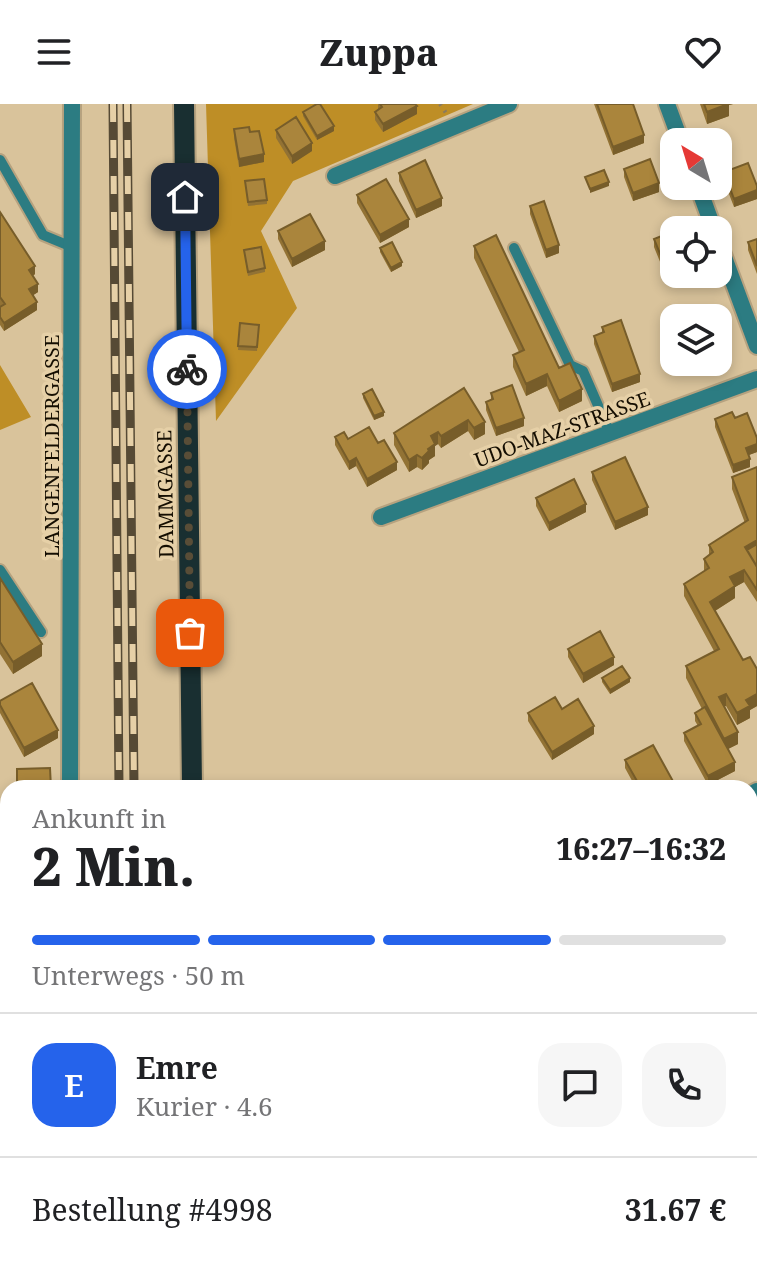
<!DOCTYPE html>
<html lang="de">
<meta charset="utf-8">
<style>
:root{--surface:#fff;--page:#f6f6f6;--text:#202124;--muted:#757577;--line:#e0e0e0;--accent:#2563eb}
body{margin:0;font-family:"Noto Serif",serif;background:var(--page);color:var(--text);height:100vh;display:flex;flex-direction:column;font-size:30px;white-space:nowrap}
*{box-sizing:border-box;margin:0}
p{font-size:26px;color:var(--muted)}
.icon{flex:none;width:44px;height:44px;fill:none;stroke:currentColor;stroke-width:2;stroke-linecap:round;stroke-linejoin:round}
.map{position:relative;flex:1;overflow:hidden}
.sheet{position:absolute;left:0px;top:676px;width:758px;height:498px;display:flex;flex-direction:column;background:var(--surface);border-radius:24px 24px 0 0;box-shadow:0 4px 12px #0003}
.sheet>*{flex:none}
.needle{width:52px;rotate:322deg}
.fabs{position:absolute;left:660px;top:24px;display:grid;gap:16px}
.fabs a{display:grid;place-items:center;width:72px;height:72px;border-radius:16px;background:var(--surface);box-shadow:0 4px 12px #0003;font-size:40px}
.pin{position:absolute;display:grid;place-items:center;width:68px;height:68px;color:#fff;margin:-34px;border-radius:16px;box-shadow:0 4px 12px #0006}
.courier{position:absolute;display:grid;place-items:center;width:80px;height:80px;margin:-40px;border:6px solid #2563eb;border-radius:50%;background:#fff;color:#222;box-shadow:0 2px 10px #0007}
.summary em{font-style:normal;font-weight:800}
.summary div{display:flex;flex-direction:column-reverse}
.summary{display:flex;align-items:center;justify-content:space-between;height:136px;padding:0 32px}
h1{font-size:52px;font-weight:800;line-height:60px}
.bar{display:grid;grid-template-columns:repeat(4,1fr);gap:12px 8px;align-content:center;height:96px;padding:0 32px}
.bar i{height:10px;border-radius:6px;background:var(--line)}
.bar .selected{background:var(--accent)}
.bar p{grid-column:span 4}
.line{display:flex;align-items:center;gap:20px;padding:0 32px;border-top:2px solid var(--line)}
.line div{flex:1}
.round{display:grid;place-items:center;flex:none;width:84px;height:84px;border-radius:24px;background:var(--page)}
header{display:flex;justify-content:space-between;align-items:center;height:104px;padding:0 32px;background:var(--surface);font-size:36px;font-weight:800}
.map>svg:first-child{display:block}
</style>
<header><svg class="icon" aria-label="menu" viewBox="0 0 24 24"><path d="M4 6h16M4 12h16M4 18h16"/></svg>Zuppa<svg class="icon" aria-label="heart" viewBox="0 0 24 24"><path d="M12 20l-8-8c-3-5 5-10 8-4 3-6 11-1 8 4z"/></svg></header>
<div class="map">
<svg width="757" height="1173" viewBox="0 0 757 1173">
<rect width="100%" height="100%" fill="#d9c39b"/>
<!-- green -->
<path fill="#be8e26" d="M206,0H473L293,77L261,127L297,204L216,317Z
M0,261L31,313L0,326Z
M757,709V1173H264L259,1166H750V713Z"/>
<g fill="none" stroke-linecap="round" stroke-linejoin="round">
<!-- service casing -->
<g stroke="#b6a27f" stroke-width="14">
<path id="service" d="M0,56L43,131L72,143
M514,144L570,261L583,267L610,329
M0,466L41,528"/>
</g>
<!-- minor casing -->
<g stroke="#b6a27f" stroke-width="20">
<path id="minor" d="M667,0L681,38
M335,72L509,0
M698,82L714,126
M718,137L757,242
M381,413L757,275
M70,684L72,0
M750,691L757,687
M0,953L8,966
M0,1027L8,1029
M55,1166V1173"/>
</g>
<!-- primary casing -->
<g stroke="#b6a27f" stroke-width="24">
<path id="primary" d="M184,0L192,684
M202,1166V1173"/>
</g>
<!-- path -->
<path stroke="#8a7a5e" stroke-width="4" stroke-dasharray="2 6" stroke-linecap="butt" d="M440,0L446,9
M750,783L757,796
M750,890L757,886
M750,1022L757,1018
M750,1060L757,1056
M750,1073L757,1087
M293,1166L297,1173
M632,1166L635,1173
M471,1173L484,1166
M545,1173L558,1166"/>
<!-- service -->
<use href="#service" stroke="#2c7c82" stroke-width="10"/>
<!-- minor -->
<use href="#minor" stroke="#2c7c82" stroke-width="16"/>
<!-- primary -->
<use href="#primary" stroke="#192f31" stroke-width="20"/>
<!-- rail casing -->
<g stroke="#564a35" stroke-width="9">
<path id="rail" d="M113,0L119,684
M127,0L134,684
M124,1166V1173
M139,1166V1173"/>
</g>
<!-- rail -->
<use href="#rail" stroke="#e6d0a7" stroke-width="6" stroke-dasharray="18" stroke-linecap="butt"/>
</g>
<!-- wall -->
<path fill="#927234" d="M378,0H415L417,10L383,28L375,16V8L378,6Z
M594,0H633L644,39L613,51Z
M700,0H733L729,1V12L707,20Z
M303,8L334,27L317,36L303,12Z
M234,25L250,28L264,58L239,63L234,34Z
M276,26L312,47L292,60L276,34Z
M624,65L659,88L633,97L624,73Z
M724,68L757,82V95L734,103L724,77Z
M399,69L442,102L416,114L399,77Z
M245,77L267,96V100L248,102Z
M357,91L409,123L380,139L357,99Z
M530,102L559,149L546,154L530,110Z
M0,108L35,170L33,172L38,188L33,191L37,206L4,227L0,221Z
M278,127L325,146L292,163L278,135Z
M674,127V167L665,170L654,143V135Z
M757,135V170L748,146V138Z
M474,142L559,264L582,297L559,308L547,282L526,292L513,263V251L519,248L474,154Z
M380,144L402,162L391,168L380,148Z
M244,146L265,164V168L248,172Z
M674,214V258H705L678,268L662,226V218Z
M240,219L259,221L257,247L238,246Z
M602,223L640,278L612,288L594,240V232L602,229Z
M464,284L485,330L474,336L468,327L441,344L438,340L435,342V352L429,356V359L422,366L417,363L409,368L394,341V329Z
M491,289L524,322L496,332L486,306V298L491,296Z
M363,290L384,312L374,316L363,294Z
M735,314L757,334V348L749,351L750,363L733,369L715,323V315Z
M335,333L378,339L397,366L367,383L356,362L349,366L335,341Z
M757,363V498L744,478L735,483V494L715,507L743,556L757,565V602L750,606V614L737,621L726,602H724L738,640L728,645L735,667L708,681L684,637V629L698,622L695,617V609L702,605L686,574V562L714,547L684,492V480L704,468V455L709,451V441L745,419L732,385V373Z
M592,368L648,411L615,426L592,376Z
M536,394L586,408L549,427L536,402Z
M0,474L42,552L13,570L0,550Z
M568,545L614,561L583,579L568,553Z
M602,574L630,578L610,590L602,578Z
M0,597L58,634L24,653L0,609Z
M562,605L594,630L552,656L528,617V609Z
M625,656L674,684H636L625,664Z
M0,1049L8,1051V1097L6,1104L0,1102Z"/>
<!-- shaded-wall -->
<path fill="#775d2a" d="M726,0H733L729,1V12L707,20V8Z
M417,2V10L383,28V20Z
M334,22V27L317,36V32Z
M644,31V39L613,51V43Z
M312,39V47L292,60V52Z
M264,50V58L239,63V55Z
M609,78V82L590,89V85Z
M659,79V88L633,97V89Z
M757,86V95L734,103V95Z
M442,94V102L416,114V106Z
M409,115V123L380,139V131Z
M325,137V146L292,163V155Z
M559,141V149L546,154V146Z
M402,158V162L391,168V164Z
M674,159V167L665,170V162Z
M35,162V170L29,174V166Z
M38,180V188L29,194V185Z
M37,198V206L4,227V219Z
M724,243V251L718,253V245Z
M683,258H705L678,268V260Z
M547,270V282L526,292V280Z
M640,270V278L612,288V280Z
M582,285V297L559,308V297Z
M384,308V312L374,316V312Z
M524,314V322L496,332V324Z
M468,316V327L441,344V332Z
M485,318V330L474,336V324Z
M438,328V340L435,342V352L429,356V359L422,366V354L431,332Z
M757,340V348L746,352V344Z
M417,351V363L409,368V356Z
M356,354V362L349,366V358Z
M750,355V363L733,369V361Z
M397,358V366L367,383V375Z
M586,400V408L549,427V419Z
M648,403V411L615,426V418Z
M757,436V448L749,453L745,443Z
M744,466V478L735,483V494L710,510V498L730,473Z
M42,540V552L13,570V558Z
M614,553V561L583,579V570Z
M630,574V578L610,590V586Z
M726,590V602L719,605V593Z
M757,590V602L750,606V614L737,621V609L746,596Z
M594,622V630L552,656V648Z
M58,626V634L24,653V644Z
M738,628V640L724,647V635Z
M735,658V667L708,681V672Z
M8,859V871L0,876V864Z
M3,1163V1171L0,1172V1164Z"/>
<!-- building -->
<path fill="#aa853c" stroke="#775d2a" stroke-width="2" d="M317,0H320L334,22L317,32L303,8Z
M380,0H415L417,2L383,20L375,8L382,3Z
M597,0H633L644,31L613,43Z
M704,0H728L707,8Z
M296,13L312,39L292,52L276,26Z
M249,23L250,28L259,27L264,50L239,55L234,25Z
M650,55L659,79L633,89L624,65Z
M425,56L442,94L416,106L399,69Z
M748,59L757,82V86L734,95L724,68Z
M604,66L609,78L590,85L585,73Z
M264,75L267,96L248,98L245,77Z
M386,75L409,115L380,131L357,91Z
M544,97L559,141L546,146L530,102Z
M0,108L35,162L29,166L38,180L29,185L37,198L4,219L0,213V203L5,200L0,193Z
M310,110L325,137L292,155L278,127Z
M674,127V159L665,162L654,135Z
M496,131L559,264L570,259L582,285L559,297L547,270L526,280L513,251L524,246L474,142Z
M757,135V162L748,138Z
M392,138L402,158L391,164L380,144Z
M261,143L265,164L248,168L244,146Z
M697,205L701,214H674V250L662,218Z
M621,216L640,270L612,280L594,232L604,228L602,223Z
M240,219L259,221L257,243L238,242Z
M718,226L724,243L718,245Z
M512,281L524,314L496,324L486,298L493,295L491,289Z
M464,284L485,318L474,324L468,316L441,332L438,328L431,332L435,340L428,345L429,347L422,354L417,351L409,356L394,329Z
M372,285L384,308L374,312L363,290Z
M732,308L735,314L747,309L757,334V340L746,344L750,355L733,361L715,315Z
M369,323L378,339L384,336L397,358L367,375L356,354L349,358L335,333L344,328L348,335Z
M625,353L648,403L615,418L592,368Z
M757,363V436L745,443L757,463V486L744,466L730,473L735,482L710,498L743,556L750,553L757,565V590L746,596L750,602L737,609L726,590L719,593L738,628L724,635L686,562L719,545L684,480L709,464L704,455L713,448L709,441L748,416L732,373Z
M574,375L586,400L549,419L536,394Z
M757,440V460L756,461L747,446Z
M0,474L42,540L13,558L0,538Z
M600,527L614,553L583,570L568,545Z
M622,562L630,574L610,586L602,574Z
M32,579L58,626L24,644L0,601V597Z
M555,593L562,605L578,595L594,622L552,648L528,609Z
M705,603L735,658L708,672L684,629L701,620L695,609Z
M653,641L674,679L665,684H641L625,656Z
M50,664L51,684H17V665Z
M8,820V859L0,864V825Z
M0,1049L8,1051V1089L6,1095L0,1094Z"/>
<g fill="none" stroke-linecap="round" stroke-linejoin="round">
<!-- done -->
<path stroke="#594d37" stroke-width="8" stroke-dasharray="0 14.4" d="M187,265L190,529"/>
<!-- route -->
<path stroke="#2563eb" stroke-width="10" d="M185,93L187,265"/>
</g>
<g text-anchor="middle" dominant-baseline="central" stroke-width="7" stroke-linejoin="round" paint-order="stroke">
<!-- street labels -->
<g font-size="20" fill="#140d01" stroke="#e6d0a7">
<text transform="translate(562 325) rotate(-20)">UDO-MAZ-STRASSE</text>
<text transform="translate(51 342) rotate(-90)">LANGENFELDERGASSE</text>
<text transform="translate(165 390) rotate(-91)">DAMMGASSE</text>
</g>
</g>
</svg>
<div class="fabs">
<a><svg class="needle" viewBox="-14 -14 28 28"><path d="M0-13l5 13h-10z" fill="#e53935"/><path d="M0 13l5-13h-10z" fill="#757577"/></svg></a>
<a><svg class="icon" aria-label="locate" viewBox="0 0 24 24"><circle cx="12" cy="12" r="6"/><path d="M12 2v4M12 18v4M2 12h4M18 12h4"/></svg></a>
<a><svg class="icon" aria-label="layers" viewBox="0 0 24 24"><path d="M12 4l9 5-9 5-9-5zM3 14l9 5 9-5"/></svg></a>
</div>
<div class="pin" style="left:190px;top:529px;background:#ea580c"><svg class="icon" aria-label="bag" viewBox="0 0 24 24"><path d="M5 8h14l-1 12H6zM9 8a3 3 0 0 1 6 0"/></svg></div>
<div class="pin" style="left:185px;top:93px;background:#1f2937"><svg class="icon" aria-label="home" viewBox="0 0 24 24"><path d="M3 11l9-7 9 7M6 9v11h12V9"/></svg></div>
<div class="courier" style="left:187px;top:265px"><svg class="icon" aria-label="bike" viewBox="0 0 24 24"><circle cx="6" cy="16" r="4"/><circle cx="18" cy="16" r="4"/><path d="M6 16l4-8h5l3 8M10 8l3 8H6M13 5h3"/></svg></div>
<section class="sheet">
<div class="summary"><div><h1>2 Min.</h1><p>Ankunft in</p></div><em>16:27–16:32</em></div>
<div class="bar"><i class="selected"></i><i class="selected"></i><i class="selected"></i><i></i><p>Unterwegs · 50 m</p></div>
<div class="line" style="height:144px"><b class="round" style="background:var(--accent);color:#fff">E</b><div><b>Emre</b><p>Kurier · 4.6</p></div><a class="round"><svg class="icon" aria-label="chat" viewBox="0 0 24 24"><path d="M4 5h16v11H9l-5 4z"/></svg></a><a class="round"><svg class="icon" aria-label="phone" viewBox="0 0 24 24"><path d="M5 4h4l2 5-3 2q2 4 5 5l2-3 5 2v4C11 20 4 13 5 4z"/></svg></a></div>
<div class="line" style="height:104px"><div>Bestellung #4998</div><b>31.67 €</b></div>
</section>
</div>
